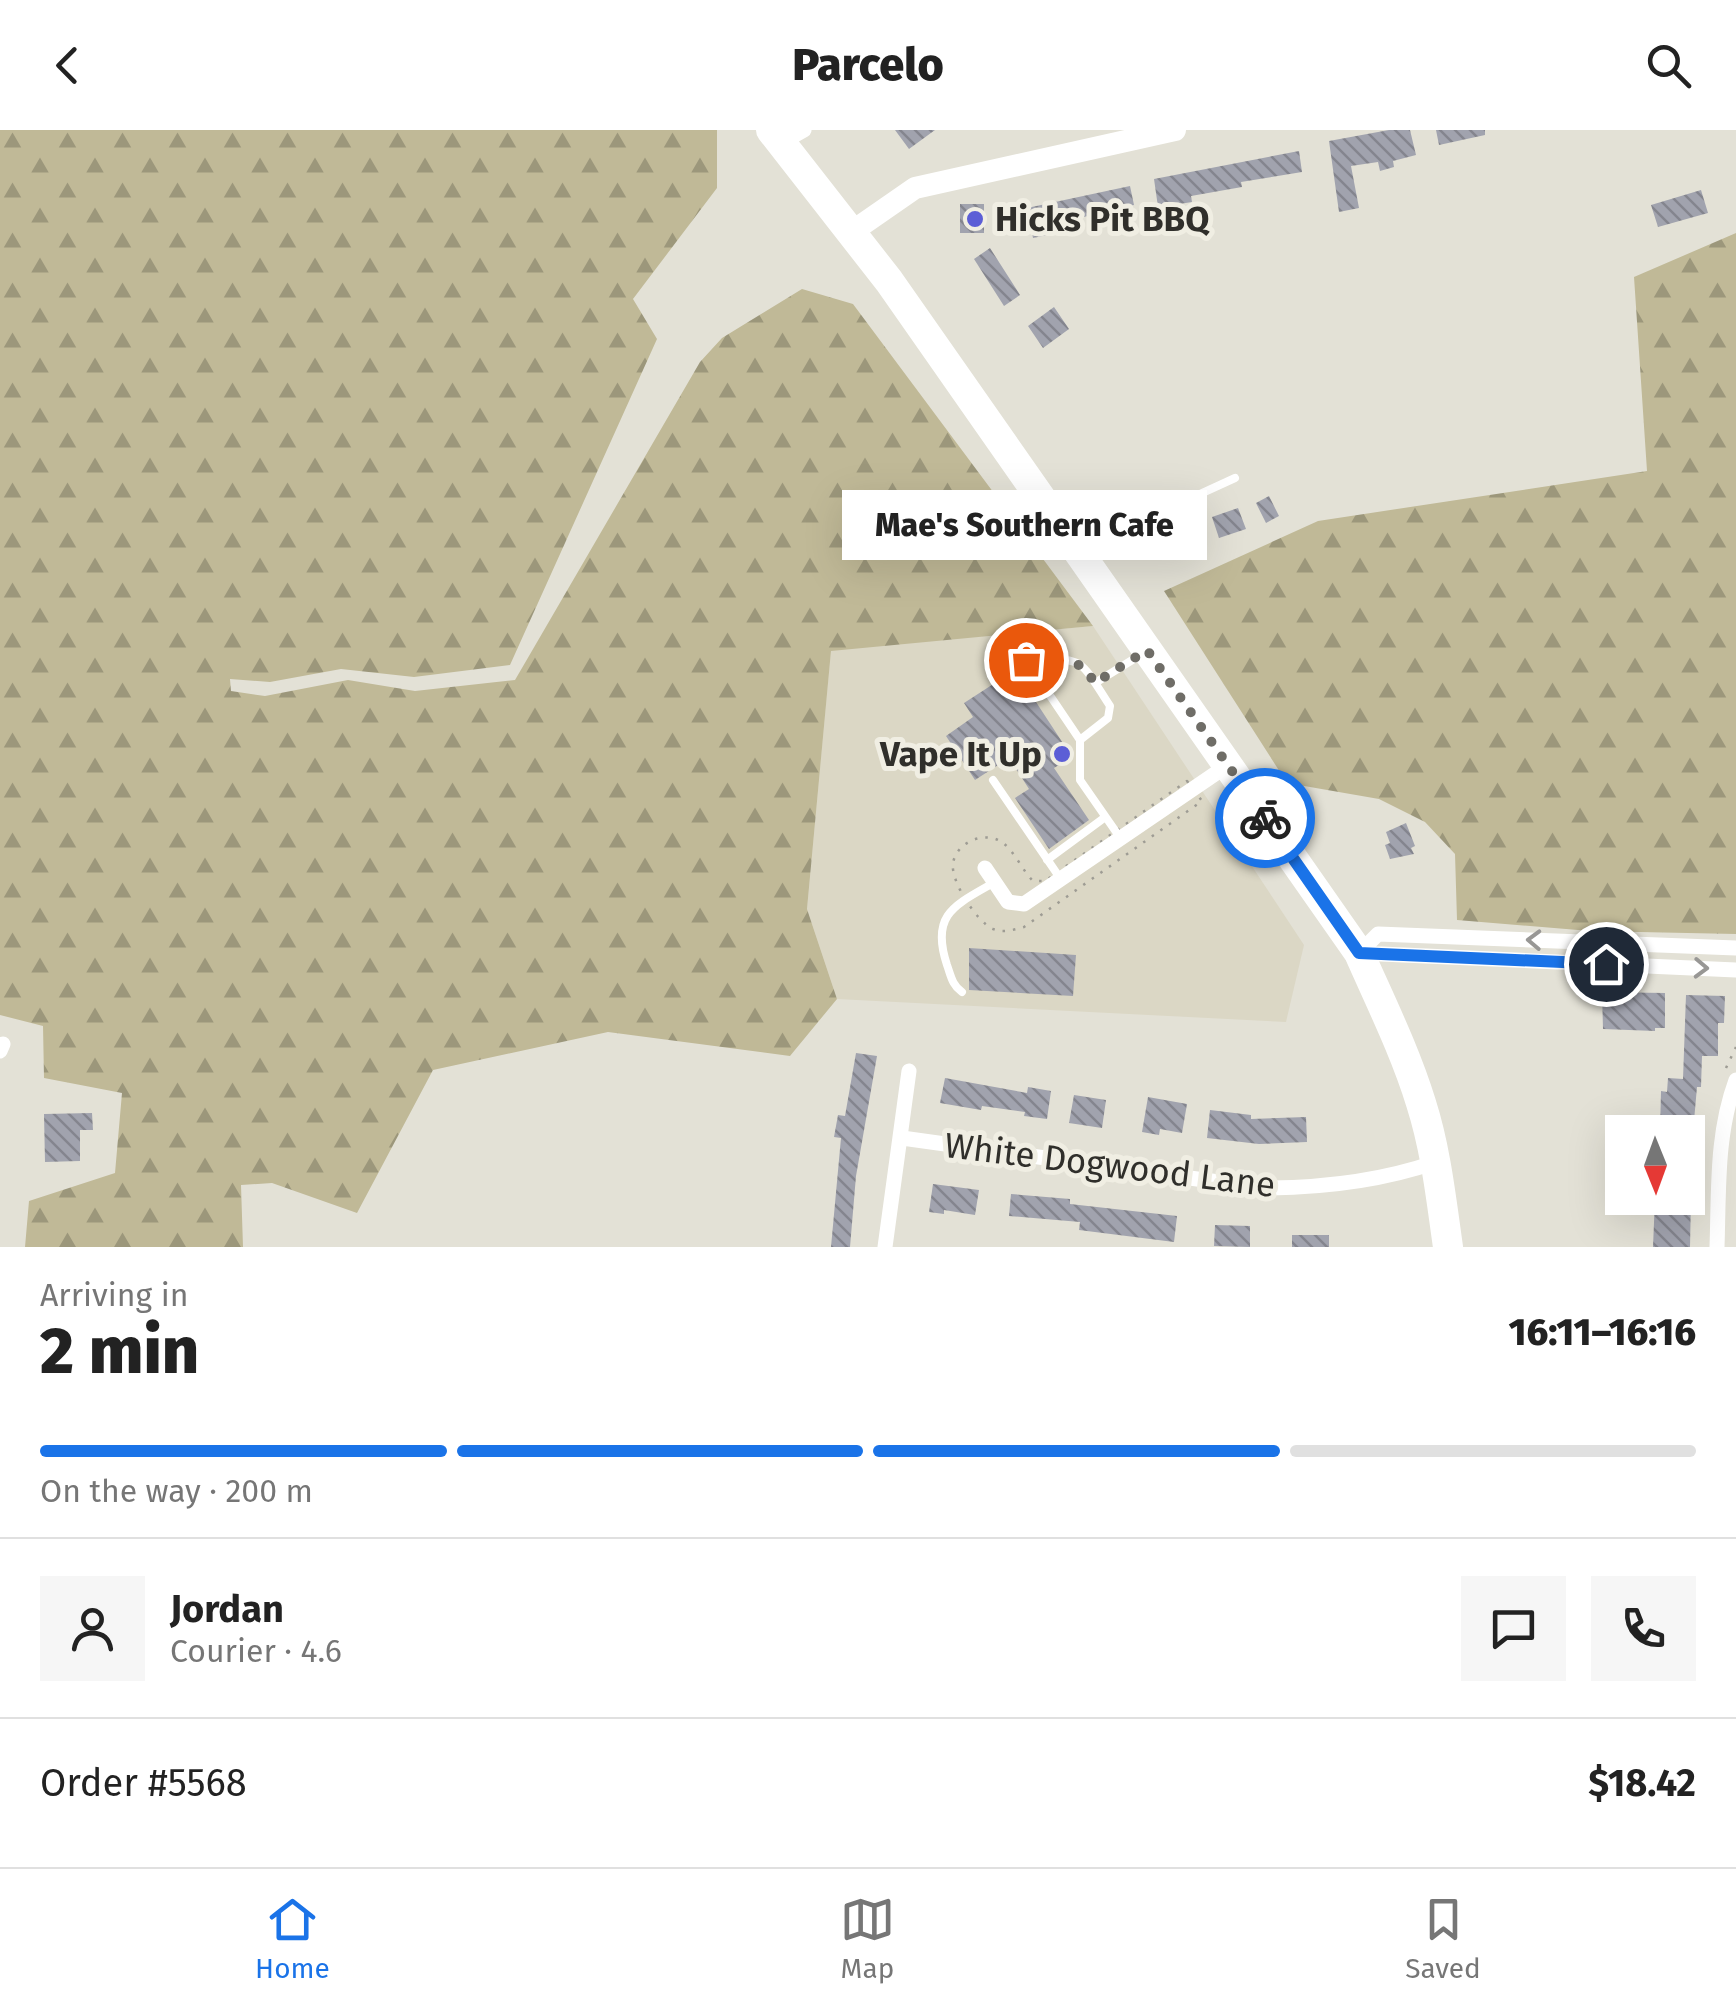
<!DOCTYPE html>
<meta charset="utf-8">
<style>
:root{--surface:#fff;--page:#f6f6f6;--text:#222;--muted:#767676;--line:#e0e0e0;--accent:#1a73e8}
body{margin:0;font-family:"Fira Sans",sans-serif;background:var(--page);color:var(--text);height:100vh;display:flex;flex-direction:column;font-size:38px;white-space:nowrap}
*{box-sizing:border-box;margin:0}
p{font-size:32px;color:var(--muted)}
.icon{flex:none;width:55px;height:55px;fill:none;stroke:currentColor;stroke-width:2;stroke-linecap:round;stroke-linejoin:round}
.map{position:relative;height:1117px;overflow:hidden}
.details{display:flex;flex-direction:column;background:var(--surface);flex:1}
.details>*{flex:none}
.needle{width:65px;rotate:179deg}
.fabs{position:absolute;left:1605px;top:985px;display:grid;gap:20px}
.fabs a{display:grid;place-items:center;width:100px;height:100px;border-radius:0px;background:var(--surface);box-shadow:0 10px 40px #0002;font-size:50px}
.pin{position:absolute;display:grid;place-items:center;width:85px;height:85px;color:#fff;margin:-42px;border:5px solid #fff;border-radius:50%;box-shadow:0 2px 10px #0007}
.courier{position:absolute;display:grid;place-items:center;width:100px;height:100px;margin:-50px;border:8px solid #1a73e8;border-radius:50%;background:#fff;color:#222;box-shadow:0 2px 12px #0007}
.bubble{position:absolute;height:70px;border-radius:0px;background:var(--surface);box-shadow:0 10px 40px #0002;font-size:32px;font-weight:800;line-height:70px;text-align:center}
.summary em{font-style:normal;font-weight:800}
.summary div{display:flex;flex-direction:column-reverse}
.summary{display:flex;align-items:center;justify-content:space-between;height:170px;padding:0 40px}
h1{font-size:65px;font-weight:800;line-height:75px}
.bar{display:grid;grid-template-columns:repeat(4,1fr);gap:15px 10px;align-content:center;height:120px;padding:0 40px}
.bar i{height:12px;border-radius:8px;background:var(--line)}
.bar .current{background:var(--accent)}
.bar p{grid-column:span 4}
.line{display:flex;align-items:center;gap:25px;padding:0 40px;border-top:2px solid var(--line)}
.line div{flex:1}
.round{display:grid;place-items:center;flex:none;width:105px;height:105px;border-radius:0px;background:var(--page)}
header{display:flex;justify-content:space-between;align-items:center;height:130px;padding:0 40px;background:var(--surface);font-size:45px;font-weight:800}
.tab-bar{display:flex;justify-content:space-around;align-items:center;height:140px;border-top:2px solid var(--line);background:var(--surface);font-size:28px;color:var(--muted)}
.tab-bar a{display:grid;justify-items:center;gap:5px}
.tab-bar .current{color:var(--accent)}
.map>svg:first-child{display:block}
</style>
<header><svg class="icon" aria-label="back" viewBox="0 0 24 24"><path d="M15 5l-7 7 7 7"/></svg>Parcelo<svg class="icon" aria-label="search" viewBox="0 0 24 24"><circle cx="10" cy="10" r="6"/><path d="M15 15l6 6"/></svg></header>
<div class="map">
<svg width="1736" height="1117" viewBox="0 0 1736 1117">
<defs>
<pattern id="forest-firs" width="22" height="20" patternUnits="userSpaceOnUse" patternTransform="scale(2.5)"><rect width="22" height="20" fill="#c0b997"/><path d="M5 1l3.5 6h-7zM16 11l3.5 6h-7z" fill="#9c977b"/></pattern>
<pattern id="building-back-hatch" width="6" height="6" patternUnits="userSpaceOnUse" patternTransform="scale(2.5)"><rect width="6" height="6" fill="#a1a3ae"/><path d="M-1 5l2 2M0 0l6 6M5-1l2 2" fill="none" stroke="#84858e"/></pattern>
</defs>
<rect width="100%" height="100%" fill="#e3e1d6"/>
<!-- built -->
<path fill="#dbd7c5" d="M1093,496L1304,815L1286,892L837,869L807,779L831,520Z"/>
<!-- forest -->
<path fill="url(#forest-firs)" d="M0,0H717V58L633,169L657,209L510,535L414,547L341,539L270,552L230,549L231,561L265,566L348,550L415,561L515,550L700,232L722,208L802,159L853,174L1093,496L831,521L807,779L837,869L790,926L608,902L433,940L357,1083L272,1053L241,1055L243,1117H25L29,1071L115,1043L122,963L44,948L43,896L0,885Z
M1736,103V804L1590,801L1457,790L1455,724L1425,692L1379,669L1287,653L1164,461L1318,391L1647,341L1634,147Z"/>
<!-- building -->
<path fill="url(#building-back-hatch)" d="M895,0H935L909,19Z
M1389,0H1410L1416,25L1393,31L1394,37L1380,41L1378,32L1351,36L1359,78L1339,82L1329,11Z
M1436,0H1485V5L1439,15Z
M1299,21L1302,42L1241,52L1242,57L1191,66L1192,72L1173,75L1174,82L1159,84L1154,49Z
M1130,56L1134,75L1050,95L1052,104L1033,108L1027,78Z
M1701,60L1708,83L1658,97L1651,75Z
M960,74H984V103H960Z
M990,118L1020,165L1004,176L974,129Z
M1054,177L1069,199L1043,218L1028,196Z
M1269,366L1279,386L1266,393L1256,373Z
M1238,378L1246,399L1219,408L1212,387Z
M1015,540L1072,627L1054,638L1089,690L1049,719L1015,668L1029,659L1009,628L975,650L946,606L973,587L964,573Z
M1406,693L1415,716L1411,718L1414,724L1390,729L1385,715L1390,713L1386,702Z
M969,818L1076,825L1073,866L969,860Z
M1602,862L1665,863V898H1655V901L1603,899Z
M1686,865L1725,866L1724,893H1718V926H1702L1701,957H1697L1693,1002H1660L1661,961L1667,962L1668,948L1683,949Z
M856,923L877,926L856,1046L850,1117H831L841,1008L834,1007L838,985L845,986Z
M945,948L1027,963L1028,957L1051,961L1047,989L1024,986L1025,982L982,976L981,980L940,973Z
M1074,965L1106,970L1102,998L1069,993Z
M1148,967L1187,974L1182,1003L1160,999L1159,1005L1142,1002Z
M1210,980L1251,985V989L1306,987L1307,1012L1259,1014L1207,1008Z
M92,983L93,1000H80V1031L45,1032L44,984Z
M933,1054L979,1060L975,1085L944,1080V1084L929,1082Z
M1011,1064L1070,1069V1074L1177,1086L1174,1112L1079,1100L1080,1092L1009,1086Z
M1655,1068H1691L1690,1117H1653Z
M1215,1095L1250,1096V1117L1214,1116Z
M1292,1105H1329V1117H1292Z"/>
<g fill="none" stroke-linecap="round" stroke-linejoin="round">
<!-- path -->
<path stroke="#9e9c94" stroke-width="2.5" stroke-dasharray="2.5 8" stroke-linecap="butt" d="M1187,651L1202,671L1024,797C1013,800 1004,803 993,799C977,792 950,751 953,733C957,711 986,700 1003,713C1015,722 1022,740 1033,751H1045Z
M1726,938L1736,917"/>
<!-- lane -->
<path stroke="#fff" stroke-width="8" d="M1085,423L1126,398L1235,348
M1026,530L1080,610V650L1121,709
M1026,530C1086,528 1078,527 1110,576L1108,588L1080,610
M1095,553L1142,524
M993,650L1062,751
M1047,730L1104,688
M962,862C952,855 951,846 947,835C930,784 955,775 995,752"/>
<!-- street -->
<path stroke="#fff" stroke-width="15" d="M781,13L804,0
M985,738L1008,772L1024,774L1228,635
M1359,823L1378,804L1736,818
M1359,823L1736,840
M0,921L3,914
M902,1008L1262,1058C1320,1058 1381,1051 1436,1032
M885,1117L909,941
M1717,1117C1719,1060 1716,1004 1736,950"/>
<!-- secondary -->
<path stroke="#fff" stroke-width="22" d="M853,101L915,58L1175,0"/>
<!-- highway -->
<path stroke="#fff" stroke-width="30" d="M771,0L889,151L1359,823C1381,873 1405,921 1421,973C1436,1020 1441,1068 1448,1117"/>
</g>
<!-- one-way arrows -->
<defs><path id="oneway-chevron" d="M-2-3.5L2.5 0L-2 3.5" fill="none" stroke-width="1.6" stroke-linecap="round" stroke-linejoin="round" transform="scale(2.5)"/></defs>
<g stroke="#989795">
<use href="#oneway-chevron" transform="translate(1534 810) rotate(-178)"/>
<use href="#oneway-chevron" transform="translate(1701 838) rotate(2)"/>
</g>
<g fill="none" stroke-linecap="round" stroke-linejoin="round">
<!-- done -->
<path stroke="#6f6d67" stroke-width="10" stroke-dasharray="0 18" d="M1026,530C1060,529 1074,522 1095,553L1147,520L1265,688"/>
<!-- route -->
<path stroke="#1a73e8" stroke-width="12" d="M1265,688L1359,823L1606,834"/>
</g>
<!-- markers -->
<g fill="#5c5ed6" stroke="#f0eee3" stroke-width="4">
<circle cx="975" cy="89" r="10"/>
<circle cx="1062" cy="624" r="10"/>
</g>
<g text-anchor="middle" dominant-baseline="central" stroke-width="10" stroke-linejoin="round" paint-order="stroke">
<!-- poi labels -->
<g font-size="35" font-weight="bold" fill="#302f2b" stroke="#f0eee3" text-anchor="start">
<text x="995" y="89">Hicks Pit BBQ</text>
<text x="1042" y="624" text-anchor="end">Vape It Up</text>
</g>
<!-- street labels -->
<g font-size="35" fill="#302f2b" stroke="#f0eee3">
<text transform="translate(1110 1035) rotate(7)">White Dogwood Lane</text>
</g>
</g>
</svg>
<div class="fabs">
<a><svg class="needle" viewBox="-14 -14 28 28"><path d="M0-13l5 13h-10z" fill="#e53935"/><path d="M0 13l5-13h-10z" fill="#767676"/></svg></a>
</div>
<div class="pin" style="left:1026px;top:530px;background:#ea580c"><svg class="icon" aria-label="bag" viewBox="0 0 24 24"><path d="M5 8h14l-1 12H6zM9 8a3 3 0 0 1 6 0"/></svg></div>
<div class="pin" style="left:1606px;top:834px;background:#1f2937"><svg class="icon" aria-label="home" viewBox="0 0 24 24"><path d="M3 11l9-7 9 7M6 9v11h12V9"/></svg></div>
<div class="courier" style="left:1265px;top:688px"><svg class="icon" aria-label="bike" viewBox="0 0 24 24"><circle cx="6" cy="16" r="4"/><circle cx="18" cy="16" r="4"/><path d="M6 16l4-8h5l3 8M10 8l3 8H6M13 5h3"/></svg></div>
<div class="bubble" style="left:842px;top:360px;width:365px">Mae's Southern Cafe</div>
</div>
<section class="details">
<div class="summary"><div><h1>2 min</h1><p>Arriving in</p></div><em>16:11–16:16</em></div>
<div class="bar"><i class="current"></i><i class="current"></i><i class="current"></i><i></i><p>On the way · 200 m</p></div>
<div class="line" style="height:180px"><a class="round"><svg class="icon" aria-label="person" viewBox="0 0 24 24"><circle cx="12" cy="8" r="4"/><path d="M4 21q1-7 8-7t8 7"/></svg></a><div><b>Jordan</b><p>Courier · 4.6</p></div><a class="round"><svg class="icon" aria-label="chat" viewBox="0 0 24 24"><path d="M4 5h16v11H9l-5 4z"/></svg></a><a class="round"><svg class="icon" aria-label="phone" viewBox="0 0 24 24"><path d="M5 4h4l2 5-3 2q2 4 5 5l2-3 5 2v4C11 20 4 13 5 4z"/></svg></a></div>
<div class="line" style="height:130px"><div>Order #5568</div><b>$18.42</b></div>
</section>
<nav class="tab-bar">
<a class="current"><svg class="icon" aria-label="home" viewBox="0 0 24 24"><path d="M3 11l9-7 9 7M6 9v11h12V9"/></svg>Home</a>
<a><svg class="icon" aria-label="map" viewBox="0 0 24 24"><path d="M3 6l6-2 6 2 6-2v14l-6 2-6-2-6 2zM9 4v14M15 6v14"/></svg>Map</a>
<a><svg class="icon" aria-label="saved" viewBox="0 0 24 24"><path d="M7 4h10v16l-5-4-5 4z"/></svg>Saved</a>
</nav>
